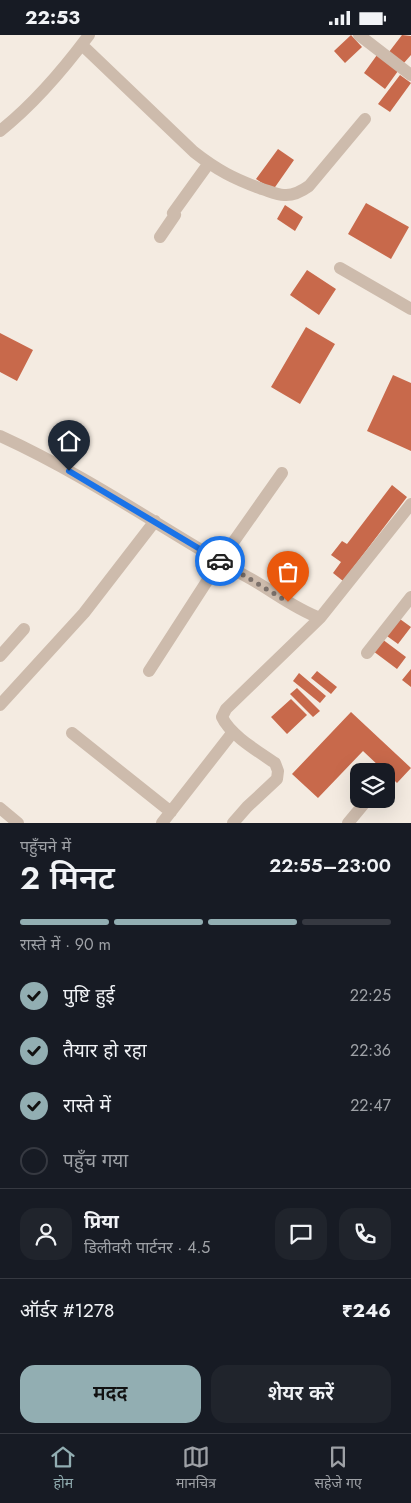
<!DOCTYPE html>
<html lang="hi">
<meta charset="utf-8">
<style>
:root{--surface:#171b24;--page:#20242c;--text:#f1f3f6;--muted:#9ea1a6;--line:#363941;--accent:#92aeb2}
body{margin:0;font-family:Jost,"Noto Sans Devanagari",sans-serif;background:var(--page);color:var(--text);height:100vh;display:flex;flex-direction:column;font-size:19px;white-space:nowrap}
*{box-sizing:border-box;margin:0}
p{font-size:16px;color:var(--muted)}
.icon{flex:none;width:28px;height:28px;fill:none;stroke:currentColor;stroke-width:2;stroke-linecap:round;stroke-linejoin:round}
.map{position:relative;height:788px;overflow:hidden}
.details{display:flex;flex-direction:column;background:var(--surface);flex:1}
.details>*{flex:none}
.controls{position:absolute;left:350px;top:728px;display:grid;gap:10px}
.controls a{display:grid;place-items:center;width:45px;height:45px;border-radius:10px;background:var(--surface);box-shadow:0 5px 20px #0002;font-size:25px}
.pin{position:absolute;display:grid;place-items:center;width:42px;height:42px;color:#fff;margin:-51px -21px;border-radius:50% 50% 50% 0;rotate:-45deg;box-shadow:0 0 5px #0007}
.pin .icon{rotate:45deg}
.courier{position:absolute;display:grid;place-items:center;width:50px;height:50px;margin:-25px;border:4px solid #1a73e8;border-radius:50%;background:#fff;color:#222;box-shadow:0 1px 6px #0007}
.overview em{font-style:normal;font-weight:600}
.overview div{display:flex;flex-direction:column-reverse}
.overview{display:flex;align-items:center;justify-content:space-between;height:85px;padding:0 20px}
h1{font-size:32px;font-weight:600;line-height:38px}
.bar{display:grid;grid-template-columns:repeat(4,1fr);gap:8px 5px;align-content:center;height:60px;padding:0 20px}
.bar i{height:6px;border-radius:4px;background:var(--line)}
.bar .current{background:var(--accent)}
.bar p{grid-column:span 4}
.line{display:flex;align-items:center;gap:12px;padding:0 20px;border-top:1px solid var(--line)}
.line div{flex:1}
.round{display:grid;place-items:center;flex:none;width:52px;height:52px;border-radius:15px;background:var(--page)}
ol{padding:0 20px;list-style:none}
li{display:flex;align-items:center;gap:15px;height:55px}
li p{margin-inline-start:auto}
li .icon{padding:5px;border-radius:50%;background:var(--accent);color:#111;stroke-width:4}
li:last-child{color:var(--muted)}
li i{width:28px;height:28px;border:2px solid var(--line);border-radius:50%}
.button{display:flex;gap:10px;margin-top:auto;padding:10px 20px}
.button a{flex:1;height:58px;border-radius:15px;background:var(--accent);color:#111;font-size:20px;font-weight:600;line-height:58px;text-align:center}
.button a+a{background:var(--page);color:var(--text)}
.status{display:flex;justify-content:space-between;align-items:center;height:35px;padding:0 25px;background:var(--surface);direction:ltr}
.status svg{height:14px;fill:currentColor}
.tabs{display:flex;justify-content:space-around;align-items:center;height:70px;border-top:1px solid var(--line);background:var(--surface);font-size:14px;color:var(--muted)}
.tabs a{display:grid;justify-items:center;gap:2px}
.tabs .current{color:var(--accent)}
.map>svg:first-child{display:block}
</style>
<div class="status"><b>22:53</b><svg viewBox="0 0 49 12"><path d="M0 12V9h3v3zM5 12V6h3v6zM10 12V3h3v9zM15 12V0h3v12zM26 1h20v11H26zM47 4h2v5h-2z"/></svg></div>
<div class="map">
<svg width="411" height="788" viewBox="0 0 411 788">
<rect width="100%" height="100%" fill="#f4ebe1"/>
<!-- building -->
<path fill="#c8694b" d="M351,0L362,12L345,28L334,16Z
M402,0L411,1V20L403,29L389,17Z
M377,20L398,36L385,54L364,38Z
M400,40L411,48L390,77L378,69Z
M278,114L294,125L273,155L256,144Z
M366,168L409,192L391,224L348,199Z
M285,170L303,182L295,196L277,184Z
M307,235L336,254L319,280L290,260Z
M306,292L335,309L300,369L271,352Z
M0,298L33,315L17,346L0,337Z
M393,340L411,348V416L367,396Z
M392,450L407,462L343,546L333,538L341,527L331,520L342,506L347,509Z
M393,579L411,592L398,609L380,596Z
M378,601L406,622L397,634L369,613Z
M411,634V652L402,645Z
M317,636L337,652L331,659L311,643Z
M299,638L326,661L320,668L293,646Z
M297,653L320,676L313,682L290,659Z
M291,664L307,680L287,699L271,682Z
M351,677L411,733L397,748L363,716L318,763L292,739Z"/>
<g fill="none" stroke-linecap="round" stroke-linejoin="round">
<!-- minor -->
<path stroke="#cdbbac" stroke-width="12" d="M359,0L411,40
M82,10L194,117C217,135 234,144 262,154C269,156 277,160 284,160C294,161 302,156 309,151L365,84
M0,96C34,69 63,35 89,0
M160,202L175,180L173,178L209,128
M340,233L411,274
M0,401C88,441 167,497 251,544C274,557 295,574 320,583L411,469
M367,618L411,562
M0,621L24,594
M149,636L220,526L282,438
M0,670L84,578L155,486
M72,698L171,777
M0,773L18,788
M162,788L233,697
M233,788L247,772L277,744L278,736L275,728C259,717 230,700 222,682L226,674L320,583
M348,788L368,764"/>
</g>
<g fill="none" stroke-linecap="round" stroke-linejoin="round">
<!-- done -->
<path stroke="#7c716b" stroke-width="5" stroke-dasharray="0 9" d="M220,526L288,567"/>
<!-- route -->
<path stroke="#1a73e8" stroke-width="6" d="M69,436L220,526"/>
</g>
</svg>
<div class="controls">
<a><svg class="icon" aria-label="layers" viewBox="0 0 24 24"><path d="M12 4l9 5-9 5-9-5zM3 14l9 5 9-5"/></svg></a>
</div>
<div class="pin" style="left:288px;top:567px;background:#ea580c"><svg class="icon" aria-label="bag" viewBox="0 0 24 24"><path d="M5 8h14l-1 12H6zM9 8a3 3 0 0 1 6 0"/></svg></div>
<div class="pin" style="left:69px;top:436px;background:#1f2937"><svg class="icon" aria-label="home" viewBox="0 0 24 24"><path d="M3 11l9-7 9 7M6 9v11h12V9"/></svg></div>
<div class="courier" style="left:220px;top:526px"><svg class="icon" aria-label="car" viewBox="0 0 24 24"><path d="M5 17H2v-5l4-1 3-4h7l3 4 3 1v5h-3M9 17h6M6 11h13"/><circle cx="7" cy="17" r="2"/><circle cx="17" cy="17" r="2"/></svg></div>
</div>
<section class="details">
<div class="overview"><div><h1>2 मिनट</h1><p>पहुँचने में</p></div><em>22:55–23:00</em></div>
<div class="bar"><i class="current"></i><i class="current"></i><i class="current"></i><i></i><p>रास्ते में · 90 m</p></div>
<ol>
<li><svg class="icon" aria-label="check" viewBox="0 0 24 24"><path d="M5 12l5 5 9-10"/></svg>पुष्टि हुई<p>22:25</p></li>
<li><svg class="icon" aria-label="check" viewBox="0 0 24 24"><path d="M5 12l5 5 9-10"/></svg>तैयार हो रहा<p>22:36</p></li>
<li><svg class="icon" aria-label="check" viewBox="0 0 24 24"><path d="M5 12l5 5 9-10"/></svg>रास्ते में<p>22:47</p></li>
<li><i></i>पहुँच गया</li>
</ol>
<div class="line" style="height:90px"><a class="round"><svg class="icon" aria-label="person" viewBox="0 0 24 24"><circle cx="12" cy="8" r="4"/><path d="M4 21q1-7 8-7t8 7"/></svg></a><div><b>प्रिया</b><p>डिलीवरी पार्टनर · 4.5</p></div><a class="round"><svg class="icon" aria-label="chat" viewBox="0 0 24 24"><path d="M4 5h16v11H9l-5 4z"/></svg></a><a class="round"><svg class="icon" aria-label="phone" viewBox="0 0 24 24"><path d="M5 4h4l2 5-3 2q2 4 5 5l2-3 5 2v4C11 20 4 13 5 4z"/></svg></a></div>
<div class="line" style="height:65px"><div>ऑर्डर #1278</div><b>₹246</b></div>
<div class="button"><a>मदद</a><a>शेयर करें</a></div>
</section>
<nav class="tabs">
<a class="current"><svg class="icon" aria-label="home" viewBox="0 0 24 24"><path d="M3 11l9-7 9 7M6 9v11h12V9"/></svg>होम</a>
<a><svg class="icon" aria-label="map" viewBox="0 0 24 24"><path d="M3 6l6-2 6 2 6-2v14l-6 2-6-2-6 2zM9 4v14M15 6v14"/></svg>मानचित्र</a>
<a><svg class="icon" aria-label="saved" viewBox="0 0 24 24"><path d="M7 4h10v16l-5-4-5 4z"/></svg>सहेजे गए</a>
</nav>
